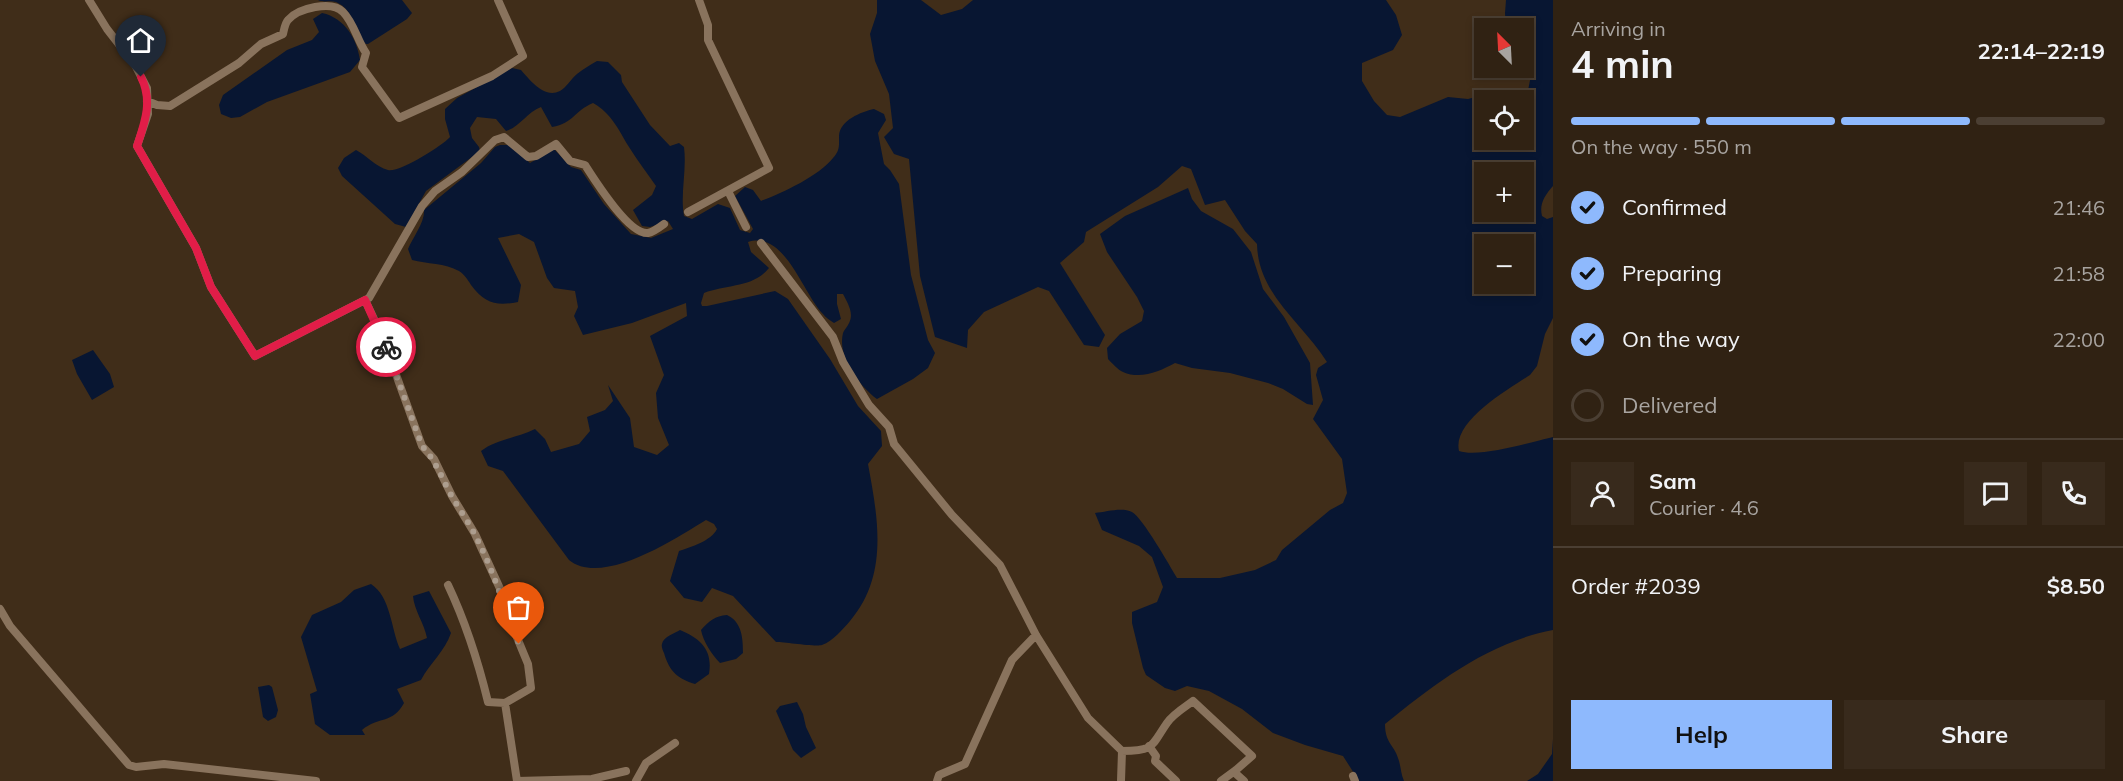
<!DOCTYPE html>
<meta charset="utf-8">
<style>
:root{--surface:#302213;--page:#382a1c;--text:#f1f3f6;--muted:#a8a4a0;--line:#4b3f33;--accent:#8eb9fd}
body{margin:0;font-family:Mulish,sans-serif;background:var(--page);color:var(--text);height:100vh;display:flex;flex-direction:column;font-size:22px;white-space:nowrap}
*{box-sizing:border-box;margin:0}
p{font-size:20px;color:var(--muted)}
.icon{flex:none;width:33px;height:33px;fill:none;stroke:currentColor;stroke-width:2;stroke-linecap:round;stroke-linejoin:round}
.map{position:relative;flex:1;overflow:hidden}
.side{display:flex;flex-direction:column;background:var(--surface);width:570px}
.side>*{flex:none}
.needle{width:39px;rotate:336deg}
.tools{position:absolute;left:1474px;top:18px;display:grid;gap:12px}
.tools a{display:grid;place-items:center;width:60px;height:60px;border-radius:0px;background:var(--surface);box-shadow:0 3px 9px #0003,0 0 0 2px var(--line);font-size:30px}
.pin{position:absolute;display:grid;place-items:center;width:51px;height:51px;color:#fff;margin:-62px -26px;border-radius:50% 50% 50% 0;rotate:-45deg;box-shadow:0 0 6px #0007}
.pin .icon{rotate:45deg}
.courier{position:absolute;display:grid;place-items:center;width:60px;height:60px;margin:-30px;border:4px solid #e11d48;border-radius:50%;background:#fff;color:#222;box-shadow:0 2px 8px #0007}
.head em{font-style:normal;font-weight:700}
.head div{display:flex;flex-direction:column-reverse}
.head{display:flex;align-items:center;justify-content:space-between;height:102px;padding:0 18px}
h1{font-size:39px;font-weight:700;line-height:45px}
.bar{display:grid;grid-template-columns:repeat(4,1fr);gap:9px 6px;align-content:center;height:72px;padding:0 18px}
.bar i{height:8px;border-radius:4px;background:var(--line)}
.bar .on{background:var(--accent)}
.bar p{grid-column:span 4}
.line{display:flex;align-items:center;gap:15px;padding:0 18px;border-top:2px solid var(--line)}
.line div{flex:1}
.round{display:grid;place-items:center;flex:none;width:63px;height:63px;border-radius:0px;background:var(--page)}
ol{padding:0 18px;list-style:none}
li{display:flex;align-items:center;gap:18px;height:66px}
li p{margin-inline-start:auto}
li .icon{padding:6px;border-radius:50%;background:var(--accent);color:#111;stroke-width:4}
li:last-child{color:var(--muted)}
li i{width:33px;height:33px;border:3px solid var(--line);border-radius:50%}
.button{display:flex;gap:12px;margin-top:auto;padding:12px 18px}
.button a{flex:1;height:69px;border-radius:0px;background:var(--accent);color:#111;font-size:24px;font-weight:700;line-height:69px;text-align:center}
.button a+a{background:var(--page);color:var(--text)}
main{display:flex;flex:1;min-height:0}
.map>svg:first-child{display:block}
</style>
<main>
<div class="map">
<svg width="1553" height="781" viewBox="0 0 1553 781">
<rect width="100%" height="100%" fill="#402d19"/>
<!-- water -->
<path fill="#081632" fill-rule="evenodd" d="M318,0H402L412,13L407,19L368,44H366C353,32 355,10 336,2C330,0 324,3 318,0Z
M877,0H921L941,15L962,9L973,0H1386L1396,15L1402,35L1393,50L1362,63V81L1374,101L1387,115L1400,117L1448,97L1468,99L1498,91L1514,100H1485V140H1524V102L1526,101L1531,75L1530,64L1524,61V28H1506L1505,13L1506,0H1553V186C1545,195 1539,204 1542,216L1547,219L1553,217V318L1545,334L1537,366L1530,375C1509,389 1452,421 1459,451C1479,458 1531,442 1553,437V630C1489,642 1434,684 1385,724C1385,744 1395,745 1399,761C1401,768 1401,774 1404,781H1359L1343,756L1305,745L1273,733L1242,709L1209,691L1187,686L1175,691L1165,688L1146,675L1143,668L1132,623V612L1157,602L1163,587L1152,557L1139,546L1102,530L1095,513C1106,512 1122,507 1132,512C1142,517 1170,566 1177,578H1220L1255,570L1276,560L1282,550L1330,510L1343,503L1347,493L1342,459L1313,419L1323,400L1316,375L1318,368L1327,362C1303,323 1258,295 1257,244L1245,231L1225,200L1205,205L1191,169L1182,166L1158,187L1086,232L1084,242L1060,263L1105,335L1099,347L1084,345L1049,291L1038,287L984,312L968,330L967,348L935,337L920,276L909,159L894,154L884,137L893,128L889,94L875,61L870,34L877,13ZM1485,172H1524V212H1485ZM1485,244H1524V284H1485Z
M322,13C345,18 357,39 360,60L350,72L267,102L240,117L231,118L221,114L219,105L223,95L287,50L312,40L319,32L313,19Z
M597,61L608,62L621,75L622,82L650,125L670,146L679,143L684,147C687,171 680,193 684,216L692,219L718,204L730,208L740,230L750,233L753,229L735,196L745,187L753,190L761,201C782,193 819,176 833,158C840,150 839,146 839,136C840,120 861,112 874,109L884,114L886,120L878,133L884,164L890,170L899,184L911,275L928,340L935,353L928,368L913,379L877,399C859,385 837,357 843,333C844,330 847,327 848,325C855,314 848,304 843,294H837V304L841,319L834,323C830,320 826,318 823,314C803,294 785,230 748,242L751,252L769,268C753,288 727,284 704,293L701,303L702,306H707L775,291L788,299L830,359L858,406L881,431L882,446L868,464C878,518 889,575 850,621C843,629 833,641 822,645C815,647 785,642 776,642L733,596L712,588L702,602L684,598L670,581L679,551C691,547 711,541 717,529L714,524L706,520C675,539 602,587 569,560L503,471L488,466L481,451C497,439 517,438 535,429L545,439L551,452L579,444L590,431L587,417L605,410L613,401L608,385L630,418L634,447L657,455L669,445L658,418L656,393L664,375L650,336L687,316L686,303L632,323L583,335L574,316L578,307L575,291L554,288L547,278L534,242L519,234L498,238L521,285L518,302C497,306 485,304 471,285C468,280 464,274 459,271C445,263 427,264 412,260L408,249C413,237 425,222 424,210L481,163L495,147L500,145H509L530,163L554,149L571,167L581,170L604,204L631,234L651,238L673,229L668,221L650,227L642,226L633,210L652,195L656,186C647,173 637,160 629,147C618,129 612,114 593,103C574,111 574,123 552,127L541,107C527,112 520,127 506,131L496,119L477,117L470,128L472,138L479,147L480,151L426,191L406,227L395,224L342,176L338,168L344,158L356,150C366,155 376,167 388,170C399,173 442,146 450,137L445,119V109L457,98L512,68L521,70C530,80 544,99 560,91C566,88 571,79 577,74C583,69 590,65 597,61Z
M1188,188L1192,199L1201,211L1233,229L1251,252L1263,289L1284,317L1310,363L1313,405L1307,404L1283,389L1268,383L1230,373L1192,368L1175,363C1160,371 1141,380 1123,372C1118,370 1112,363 1108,359L1107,348L1120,334L1142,321L1144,311L1137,297L1107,252L1100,234L1125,216Z
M93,350L110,374L114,387L92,400L77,374L72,360Z
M371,584C391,597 391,629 400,649L427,638C424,623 414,610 413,596L429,591L451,633C445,651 430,663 421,680L397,689L404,703C393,724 379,716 362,730L365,735H330L315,724L310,694L317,691L301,637L312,615L341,602L354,590Z
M727,615C742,622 743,638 743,653L736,659L720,663C712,655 703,641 701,630C709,621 715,616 727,615Z
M680,630C701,639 713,650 709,674L695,684C678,679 669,671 664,653C663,651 661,646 662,644C663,637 675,633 680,630Z
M269,685L272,687L278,710L276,717L268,721L263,717L258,687Z
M797,702L803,714L806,727L816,748L801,758L793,750L776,711L780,706Z
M1553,739V781H1527L1538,774L1552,754Z"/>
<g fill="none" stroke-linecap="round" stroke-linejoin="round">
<!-- minor -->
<path stroke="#89735d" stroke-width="8" d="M89,0L107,29L135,65L147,88L148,114L137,146L196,248L211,287L255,356L369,298L422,206L435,191L462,172L495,140L504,137L528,157L536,156L556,144L570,161L585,165C594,179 629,235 648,233C653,232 660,227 664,224
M147,101L157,105L170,106L239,63L261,44L283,34C284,30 285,23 288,20C298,8 332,0 343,12C354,23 357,40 366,53L362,67L399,118L492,76L523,56L498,0
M728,191L746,227
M688,212L769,168L708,40V25L699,0
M761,243L833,337L843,362L869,405L889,427L894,444L952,515L1000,565L1036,635L1088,718L1122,751C1155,751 1151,746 1167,723C1173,714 1185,707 1193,701L1252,756L1236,770L1221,781
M365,300L382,336L422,446L434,459L452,496L475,534L502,593L511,623L528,664L531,688L505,703L488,702C478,661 466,623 448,585
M0,609L10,626L129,765L136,767L164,764L316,781
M505,703L517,781
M1149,746L1156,756L1155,761L1176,781
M1234,772L1244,781
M1353,776L1355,781
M517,781L592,779L626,771
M636,781L646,763L675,743
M937,781L939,775L965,764L1012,660L1036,635
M1121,781L1122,751"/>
</g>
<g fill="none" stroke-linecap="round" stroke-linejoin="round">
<!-- done -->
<path stroke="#ad9e8f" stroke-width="6" stroke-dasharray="0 10.8" d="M386,347L422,446C435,460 441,476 450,493C458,508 469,522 476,537C494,571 504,608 519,644"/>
<!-- route -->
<path stroke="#e11d48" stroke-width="8" d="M141,77C153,101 145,122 137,146L196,248L211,287L255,356L365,300L386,347"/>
</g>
</svg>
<div class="tools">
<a><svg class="needle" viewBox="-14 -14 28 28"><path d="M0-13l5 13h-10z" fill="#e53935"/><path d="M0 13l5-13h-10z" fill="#a8a4a0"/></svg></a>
<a><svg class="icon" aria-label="locate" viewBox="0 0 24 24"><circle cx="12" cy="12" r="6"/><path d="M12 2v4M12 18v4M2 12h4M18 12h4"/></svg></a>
<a>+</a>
<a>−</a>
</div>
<div class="pin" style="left:519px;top:644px;background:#ea580c"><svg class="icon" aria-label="bag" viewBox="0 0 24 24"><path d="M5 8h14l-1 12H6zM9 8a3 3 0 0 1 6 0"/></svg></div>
<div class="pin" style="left:141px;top:77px;background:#1f2937"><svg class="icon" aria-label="home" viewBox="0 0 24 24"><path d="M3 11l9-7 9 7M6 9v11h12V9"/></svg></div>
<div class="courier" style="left:386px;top:347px"><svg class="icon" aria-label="bike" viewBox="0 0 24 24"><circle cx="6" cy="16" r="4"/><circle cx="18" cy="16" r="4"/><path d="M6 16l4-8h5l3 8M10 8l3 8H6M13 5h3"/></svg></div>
</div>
<section class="side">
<div class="head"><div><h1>4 min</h1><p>Arriving in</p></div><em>22:14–22:19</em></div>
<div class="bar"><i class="on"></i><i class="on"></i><i class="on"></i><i></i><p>On the way · 550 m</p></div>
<ol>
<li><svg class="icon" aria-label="check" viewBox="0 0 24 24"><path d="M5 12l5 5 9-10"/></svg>Confirmed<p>21:46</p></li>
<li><svg class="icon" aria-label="check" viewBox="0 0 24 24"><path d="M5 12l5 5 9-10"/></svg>Preparing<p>21:58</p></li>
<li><svg class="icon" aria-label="check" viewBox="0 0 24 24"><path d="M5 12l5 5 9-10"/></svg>On the way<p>22:00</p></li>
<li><i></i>Delivered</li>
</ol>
<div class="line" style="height:108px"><a class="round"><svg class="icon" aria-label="person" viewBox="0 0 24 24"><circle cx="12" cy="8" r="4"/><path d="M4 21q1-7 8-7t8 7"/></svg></a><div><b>Sam</b><p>Courier · 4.6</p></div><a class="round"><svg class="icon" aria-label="chat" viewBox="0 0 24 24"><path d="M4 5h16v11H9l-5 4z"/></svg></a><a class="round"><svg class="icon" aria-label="phone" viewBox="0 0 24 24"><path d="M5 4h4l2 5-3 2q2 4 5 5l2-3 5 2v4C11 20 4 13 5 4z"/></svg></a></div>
<div class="line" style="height:78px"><div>Order #2039</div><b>$8.50</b></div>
<div class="button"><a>Help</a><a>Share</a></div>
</section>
</main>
